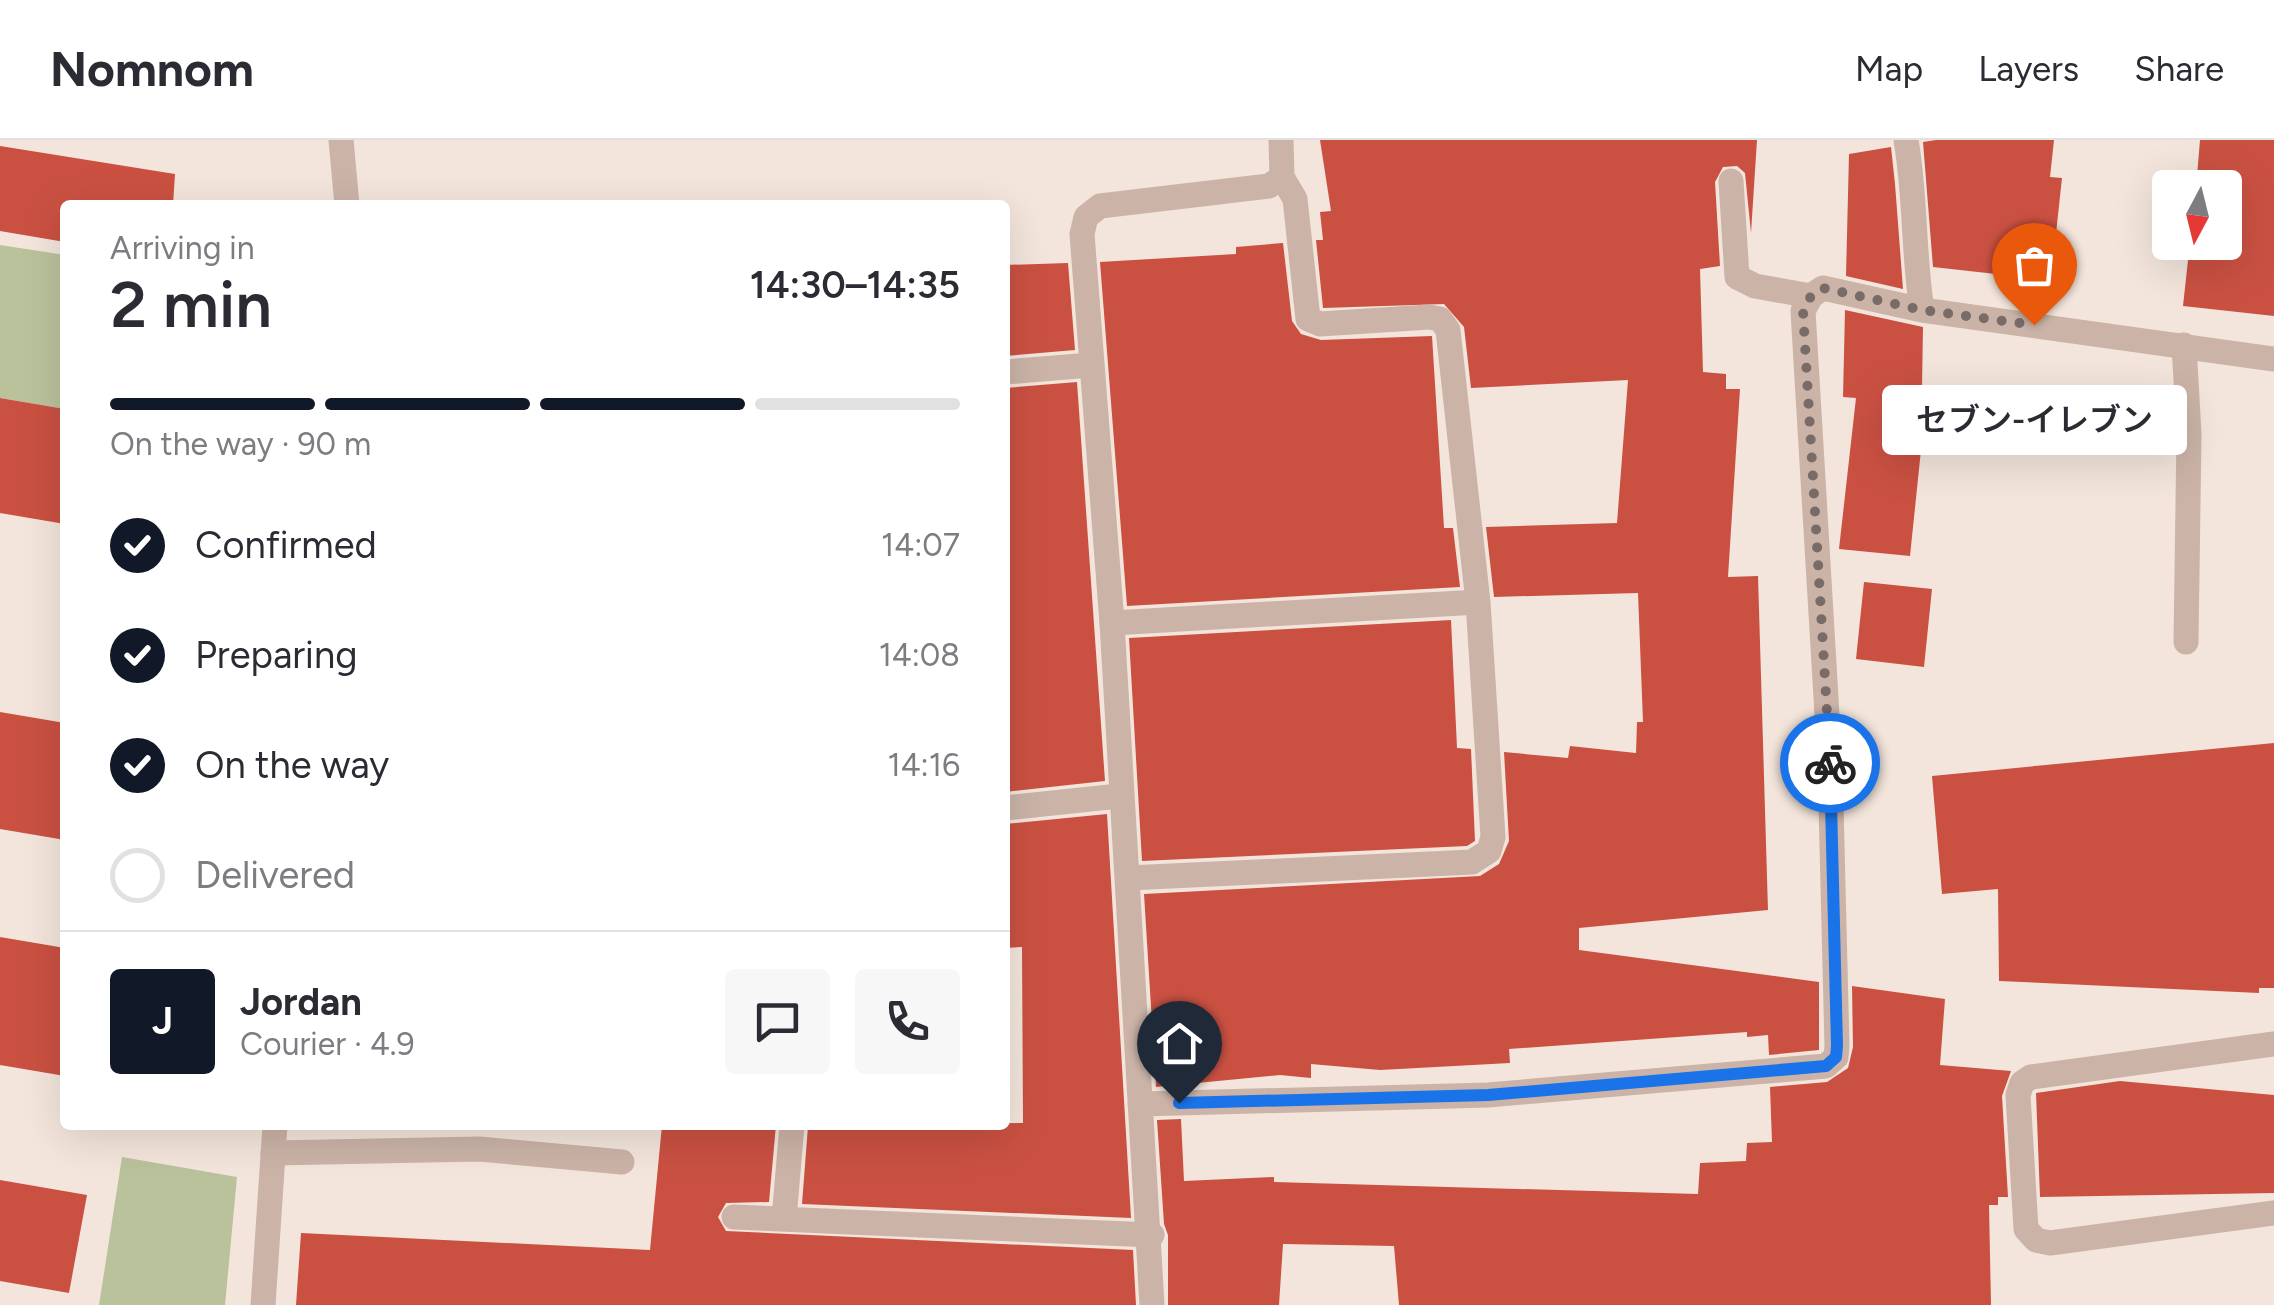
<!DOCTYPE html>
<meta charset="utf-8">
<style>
:root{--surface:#fff;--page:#f7f7f7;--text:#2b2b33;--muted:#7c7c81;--line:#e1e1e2;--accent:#111827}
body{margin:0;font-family:Figtree,"Noto Sans JP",sans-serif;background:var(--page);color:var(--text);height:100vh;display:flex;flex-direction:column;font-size:38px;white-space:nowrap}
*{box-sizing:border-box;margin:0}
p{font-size:32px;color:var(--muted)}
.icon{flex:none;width:55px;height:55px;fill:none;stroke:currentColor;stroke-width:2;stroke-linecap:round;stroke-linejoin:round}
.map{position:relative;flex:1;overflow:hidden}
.sheet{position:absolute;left:60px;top:60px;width:950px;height:930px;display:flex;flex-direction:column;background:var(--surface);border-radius:10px;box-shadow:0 10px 40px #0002}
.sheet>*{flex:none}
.needle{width:65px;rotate:187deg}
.controls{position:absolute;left:2152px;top:30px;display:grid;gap:20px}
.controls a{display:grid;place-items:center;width:90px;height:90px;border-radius:10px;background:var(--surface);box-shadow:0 10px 40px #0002;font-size:50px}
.pin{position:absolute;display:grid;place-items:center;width:85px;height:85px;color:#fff;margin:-102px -42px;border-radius:50% 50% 50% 0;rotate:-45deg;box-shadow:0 0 10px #0007}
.pin .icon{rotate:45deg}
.courier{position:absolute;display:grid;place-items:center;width:100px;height:100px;margin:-50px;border:8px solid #1a73e8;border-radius:50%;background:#fff;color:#222;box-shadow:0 2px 12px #0007}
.bubble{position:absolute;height:70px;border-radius:10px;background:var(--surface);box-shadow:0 10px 40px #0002;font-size:32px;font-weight:600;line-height:70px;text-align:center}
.overview em{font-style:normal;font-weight:600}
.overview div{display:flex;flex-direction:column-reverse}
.overview{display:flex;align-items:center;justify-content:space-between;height:170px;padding:0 50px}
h1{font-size:65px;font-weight:600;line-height:75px}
.bar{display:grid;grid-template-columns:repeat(4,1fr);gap:15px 10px;align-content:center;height:120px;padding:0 50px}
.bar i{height:12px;border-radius:8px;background:var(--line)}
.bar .active{background:var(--accent)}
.bar p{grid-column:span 4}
.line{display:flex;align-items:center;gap:25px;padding:0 50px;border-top:2px solid var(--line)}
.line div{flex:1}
.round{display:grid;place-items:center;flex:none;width:105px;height:105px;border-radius:10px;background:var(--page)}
ol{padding:0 50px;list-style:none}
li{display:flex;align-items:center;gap:30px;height:110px}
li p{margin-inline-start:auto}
li .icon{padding:10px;border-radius:50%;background:var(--accent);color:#fff;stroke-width:4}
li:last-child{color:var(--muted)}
li i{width:55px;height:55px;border:5px solid var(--line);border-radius:50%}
header{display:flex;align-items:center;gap:60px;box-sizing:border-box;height:140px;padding:0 50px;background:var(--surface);border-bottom:2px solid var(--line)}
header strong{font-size:48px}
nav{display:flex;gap:55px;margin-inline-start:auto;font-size:35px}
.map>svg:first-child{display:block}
</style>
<header>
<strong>Nomnom</strong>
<nav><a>Map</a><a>Layers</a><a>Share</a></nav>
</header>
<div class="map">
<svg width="2274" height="1165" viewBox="0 0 2274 1165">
<rect width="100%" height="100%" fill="#f3e5db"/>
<!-- green -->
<path fill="#bac29b" d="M0,105L65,115V269L0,258Z
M122,1017L237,1037L225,1165H99Z"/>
<!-- building -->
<path fill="#ca5142" d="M1320,0H1757L1751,93L1745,33L1737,26L1723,27L1715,42L1720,126L1700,129L1703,232L1726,234V249H1740L1728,437L1758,436L1768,770L1579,788V810L1819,842V910L1769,915L1768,895L1747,897V892L1509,909L1510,923L1380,930L1311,924V938L1280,935L1156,947L1144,754L1480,736L1499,724L1509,701L1504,612L1568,618L1570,606L1636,613L1637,582H1643L1638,453L1494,457L1486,387L1617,383L1628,240L1471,248L1464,187L1444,164L1323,168L1316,100H1323L1320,72L1331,71Z
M1936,0H2054L2050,37L2062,38L2051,140L1933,127L1923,2Z
M2200,0H2274V176L2183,166L2190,102H2225V48H2196Z
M0,6L175,34L173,65H65V102L0,91Z
M1891,7L1895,44L1903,149L1846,136L1849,14Z
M1283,103L1292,181L1301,194L1321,200L1432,196L1444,388H1453L1460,447L1127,466L1100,122L1236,114V107Z
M1068,123L1075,210L1005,216V125Z
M1845,170L1923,187L1921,310L1910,416L1839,409L1856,258L1843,257Z
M1077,242L1105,641L1005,652V248Z
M0,258L65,269V384L0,373Z
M1864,442L1932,449L1924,527L1856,519Z
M1451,480L1457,608L1471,609L1475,701L1467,706L1142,721L1129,498Z
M0,572L65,583V700L0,689Z
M2274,603V848H2259V853L1999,841L1998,749L1942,754L1932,636Z
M1107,674L1131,1078L802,1064L808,986L856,990V985L1023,983L1022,807L1005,808V684Z
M0,797L65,808V936L0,925Z
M1852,846L1945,859L1940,925L2011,931L2002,956L2008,1057H1998V1065H1989L1991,1165H1399L1394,1106L1283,1104L1279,1165H1168V1095L1164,1084L1157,980L1181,979L1184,1041L1274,1037V1042L1698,1054L1700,1023L1746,1021L1747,1003L1772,1002L1770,947L1827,942L1848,928L1853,907Z
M2120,941L2274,955V1053L2040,1057L2036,953Z
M662,985H776L769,1062L726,1063L718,1077L726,1091L1133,1110L1136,1165H296L301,1093L650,1110Z
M0,1040L87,1055L69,1153L0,1141Z"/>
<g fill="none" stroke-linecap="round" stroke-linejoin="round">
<!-- lane -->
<path stroke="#cbb3a7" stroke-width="25" d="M1731,41L1737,137L1755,146L1811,156
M2184,205L2189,294L2186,502
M1112,483L1478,462
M1128,738L1472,722L1489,711L1493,697L1478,462L1448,190L1440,179L1429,177L1320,184L1308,179L1295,59L1282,37
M2274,904L2031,937L2022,943L2018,955L2026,1089L2036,1100L2050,1103L2274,1073
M273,1013L479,1009L622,1022
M734,1077L1152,1095
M784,1079L792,985"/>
<!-- street -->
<path stroke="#cbb3a7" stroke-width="25" d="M341,0L347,65
M1906,0C1916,57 1913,114 1922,170
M1005,232L1091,225
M1005,668L1119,656
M1140,964L1488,955L1826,926L1836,917L1837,906L1830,625L1803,171L1811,156L1823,148L1922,170L2274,219
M263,1165L275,985
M1152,1165L1112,483L1082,94L1086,77L1100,66L1269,46L1282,37L1281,0"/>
</g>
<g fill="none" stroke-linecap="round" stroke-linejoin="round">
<!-- done -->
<path stroke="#796b67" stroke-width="10" stroke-dasharray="0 18" d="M1830,623L1803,171L1811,156L1823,148L1922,170L2034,185"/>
<!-- route -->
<path stroke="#1a73e8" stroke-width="12" d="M1179,963L1488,955L1826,926L1836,917L1837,906L1830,623"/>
</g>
</svg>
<div class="controls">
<a><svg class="needle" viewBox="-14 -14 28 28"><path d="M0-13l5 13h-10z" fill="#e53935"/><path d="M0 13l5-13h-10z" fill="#7c7c81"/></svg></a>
</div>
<div class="pin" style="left:2034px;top:185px;background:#ea580c"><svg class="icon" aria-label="bag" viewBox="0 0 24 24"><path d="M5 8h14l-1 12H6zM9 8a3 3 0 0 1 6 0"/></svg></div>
<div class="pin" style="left:1179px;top:963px;background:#1f2937"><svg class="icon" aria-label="home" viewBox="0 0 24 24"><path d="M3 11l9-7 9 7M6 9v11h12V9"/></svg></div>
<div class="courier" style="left:1830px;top:623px"><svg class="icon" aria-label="bike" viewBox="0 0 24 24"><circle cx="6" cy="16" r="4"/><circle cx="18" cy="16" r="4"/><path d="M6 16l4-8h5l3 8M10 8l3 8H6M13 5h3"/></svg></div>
<div class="bubble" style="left:1882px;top:245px;width:305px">セブン-イレブン</div>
<section class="sheet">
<div class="overview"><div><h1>2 min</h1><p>Arriving in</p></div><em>14:30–14:35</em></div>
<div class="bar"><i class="active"></i><i class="active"></i><i class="active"></i><i></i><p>On the way · 90 m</p></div>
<ol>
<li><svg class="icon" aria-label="check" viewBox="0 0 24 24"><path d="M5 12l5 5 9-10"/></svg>Confirmed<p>14:07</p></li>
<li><svg class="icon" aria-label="check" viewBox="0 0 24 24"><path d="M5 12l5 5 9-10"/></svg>Preparing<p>14:08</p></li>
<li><svg class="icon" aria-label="check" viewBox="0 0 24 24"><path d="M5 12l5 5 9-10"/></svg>On the way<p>14:16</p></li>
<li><i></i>Delivered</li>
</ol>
<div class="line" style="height:180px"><b class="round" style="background:var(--accent);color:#fff">J</b><div><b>Jordan</b><p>Courier · 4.9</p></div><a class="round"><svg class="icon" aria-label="chat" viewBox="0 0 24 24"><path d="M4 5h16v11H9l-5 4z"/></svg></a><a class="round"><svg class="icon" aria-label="phone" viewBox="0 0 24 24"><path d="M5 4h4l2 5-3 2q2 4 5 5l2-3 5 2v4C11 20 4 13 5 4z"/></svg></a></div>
</section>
</div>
